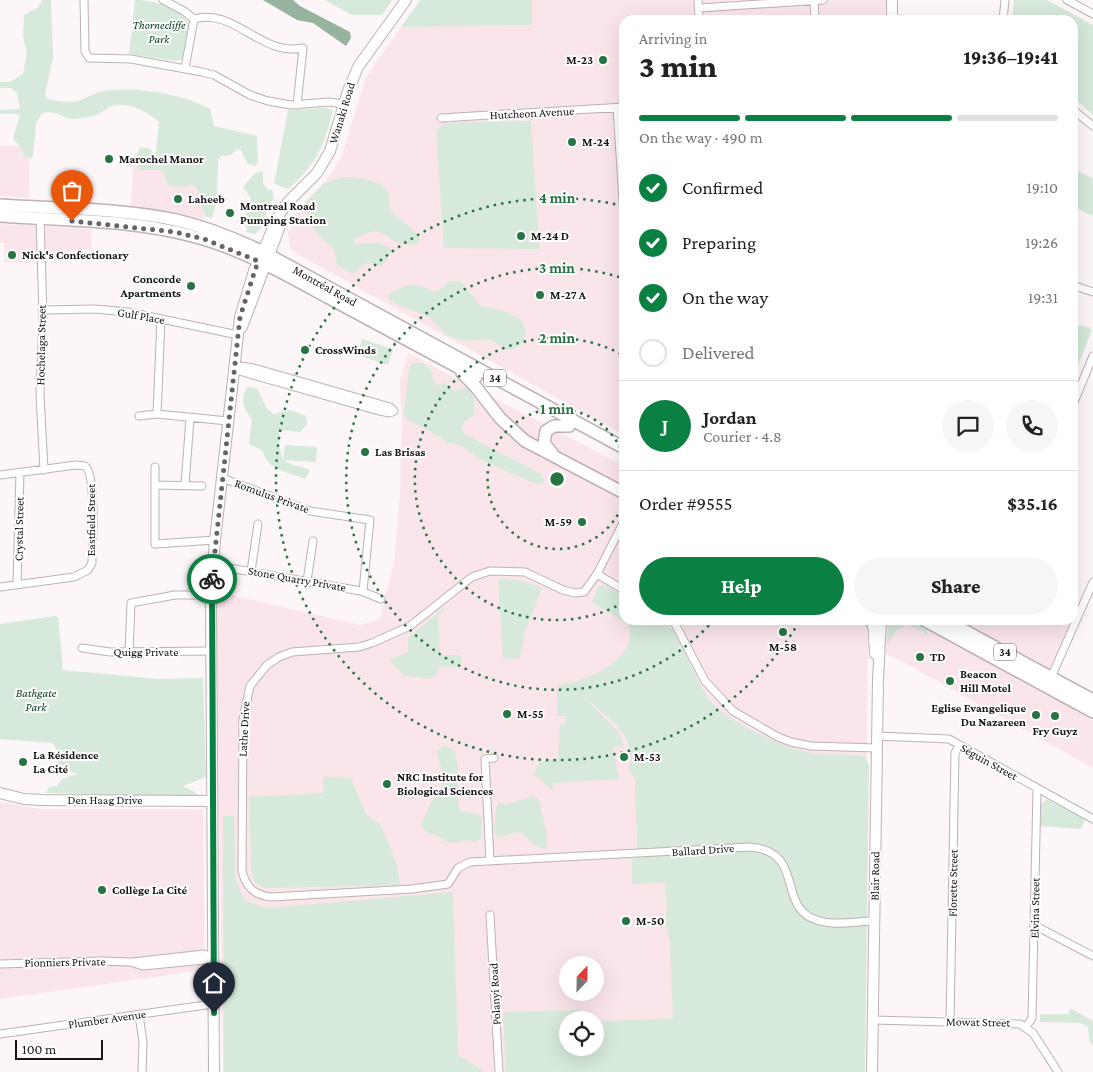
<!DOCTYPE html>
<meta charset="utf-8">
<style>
:root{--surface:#fff;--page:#f6f6f6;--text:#222;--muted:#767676;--line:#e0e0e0;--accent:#0b8043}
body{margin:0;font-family:"Crimson Pro",serif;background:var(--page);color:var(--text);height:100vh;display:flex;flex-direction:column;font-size:19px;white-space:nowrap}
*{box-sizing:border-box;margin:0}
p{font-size:16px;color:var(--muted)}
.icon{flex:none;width:28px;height:28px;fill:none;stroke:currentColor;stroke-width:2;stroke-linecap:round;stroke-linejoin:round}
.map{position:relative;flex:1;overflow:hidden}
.details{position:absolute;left:619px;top:15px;width:459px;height:610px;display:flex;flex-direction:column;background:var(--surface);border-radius:15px;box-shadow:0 5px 20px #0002}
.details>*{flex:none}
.needle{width:32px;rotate:22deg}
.buttons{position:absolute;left:559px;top:956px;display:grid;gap:10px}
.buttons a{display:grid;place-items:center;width:45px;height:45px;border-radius:50%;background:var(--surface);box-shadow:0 5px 20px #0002;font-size:25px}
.scale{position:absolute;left:15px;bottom:12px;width:88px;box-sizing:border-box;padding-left:5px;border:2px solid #181415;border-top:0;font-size:14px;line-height:18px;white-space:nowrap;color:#181415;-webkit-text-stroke:4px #fff;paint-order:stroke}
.pin{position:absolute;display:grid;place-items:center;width:42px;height:42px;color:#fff;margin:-51px -21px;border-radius:50% 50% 50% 0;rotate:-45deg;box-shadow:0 0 5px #0007}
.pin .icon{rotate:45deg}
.courier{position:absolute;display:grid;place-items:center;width:50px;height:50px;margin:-25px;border:4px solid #0b8043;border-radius:50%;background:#fff;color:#222;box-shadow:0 1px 6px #0007}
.overview em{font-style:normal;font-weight:800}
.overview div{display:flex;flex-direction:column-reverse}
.overview{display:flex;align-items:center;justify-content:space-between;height:85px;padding:0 20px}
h1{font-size:32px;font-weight:800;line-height:38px}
.bar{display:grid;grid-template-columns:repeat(4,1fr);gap:8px 5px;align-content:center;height:60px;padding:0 20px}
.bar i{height:6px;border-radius:4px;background:var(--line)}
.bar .on{background:var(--accent)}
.bar p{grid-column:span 4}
.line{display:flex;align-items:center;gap:12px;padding:0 20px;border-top:1px solid var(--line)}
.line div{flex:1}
.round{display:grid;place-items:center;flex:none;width:52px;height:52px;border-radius:26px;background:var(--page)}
ol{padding:0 20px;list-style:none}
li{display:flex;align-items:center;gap:15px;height:55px}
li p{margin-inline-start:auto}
li .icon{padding:5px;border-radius:50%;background:var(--accent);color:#fff;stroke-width:4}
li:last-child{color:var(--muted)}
li i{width:28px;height:28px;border:2px solid var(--line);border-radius:50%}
.primary-button{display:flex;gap:10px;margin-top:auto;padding:10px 20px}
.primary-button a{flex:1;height:58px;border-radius:30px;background:var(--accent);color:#fff;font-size:20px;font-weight:800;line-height:58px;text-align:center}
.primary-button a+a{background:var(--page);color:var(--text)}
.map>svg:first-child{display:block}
</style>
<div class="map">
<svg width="1093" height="1072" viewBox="0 0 1093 1072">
<rect width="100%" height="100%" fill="#fdf6f8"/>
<!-- built -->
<path fill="#fae5ea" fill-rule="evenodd" d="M532,0H886L885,20H624V435L290,250L288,233L299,208L328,178L342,156L365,79L401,27L532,25Z
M0,146H30L29,198L0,196Z
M133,165L163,168L205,183L204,219L131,205Z
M0,224L91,229L92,249H74V253L45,254L44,262L5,263L4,243H0Z
M408,353L624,466V620H864L868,641L863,1072H223L217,649L218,592L360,625L380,619L394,562L400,492L402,423L400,382ZM568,965H595V992H568ZM568,1020H595V1048H568Z
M887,620H1057L1077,629L1046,693L1093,721V768L901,661L886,654Z
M0,802L39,809H203L205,970L0,999Z"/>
<!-- green -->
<path fill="#d6e9da" d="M43,0H51L53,58L45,94L47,99C57,101 68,103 78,101C85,99 92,94 100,92C129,85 184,94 210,109L214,126L257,136L258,163L254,166L247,163L241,150L237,149L231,155L221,156L218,160L217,201L212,218L206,217L199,200V192L194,184L181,187L168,185L163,170H142L137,168L135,158L140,147L150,149L154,154L156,151L159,122C146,111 130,102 112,106C107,107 103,112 99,114C94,116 81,118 76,119C63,120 60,110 42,113L36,123L33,155L32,158H25L22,149L13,139L20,114H0V110L20,109L17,93L11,88H0V82H10L23,74L27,52L23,37L24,15L37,8Z
M135,0C154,0 180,7 190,25L183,59L176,61L129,54Z
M325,0H392L382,15H352Z
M420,0H532V25L401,27Z
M1014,0H1047L1093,25V115L1073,97L1072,20H1012Z
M326,108L333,110C324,148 317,162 289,189L274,184L288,110Z
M531,121L539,249L444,248L436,131L444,123Z
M1072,169L1093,178V216L1073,206Z
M263,171V183L267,189L272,190L274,198L267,208L264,225L255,234L246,232L247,227L243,225L251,198L243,187L255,173Z
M342,177C354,177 383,179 388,193C391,200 387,206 392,212C401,222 416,228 420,240L416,245L399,244L384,234L373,231L356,238L354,243C367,244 383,240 393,251L382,266L366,263L353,274L337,265L334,248C317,236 306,223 306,202L323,184Z
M450,281L461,282L481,306L504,311L520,319L526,330L523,341L515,349L508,350L488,339L465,341L448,336L428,316L400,306L389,300V294C395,291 404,285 411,285C430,285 433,300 450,281Z
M1073,325L1089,327L1092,330L1073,378Z
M362,339L393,349L388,365L357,355Z
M423,363L431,370L433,381L438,385L445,383L453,391L466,388C475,394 475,405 474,415L464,422L461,427L464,434L541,474L544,480L540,484L534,483L483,461L463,447L447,442L428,430L408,420L404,415L409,369L412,364Z
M247,387L257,388L267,409L274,414L290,410L306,416L307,424L300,432L282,430L279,432V446L283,460L285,445L317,447L316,462L284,460C291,467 301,465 310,470L306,479C290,473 267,470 263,451L249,444L252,419C243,409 240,399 247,387Z
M498,579L519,580L542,588L524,633L520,658L503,659Z
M604,585L624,596V620C634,620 652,617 662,620C679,627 696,687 713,704C729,722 787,750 811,753C828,755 846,754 864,756L869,765L865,1072H506L503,1012L582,1010L584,1020H568V1048H595V1022L673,1018L670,942L665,919L667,909L665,882L632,884V859L637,847L635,779L628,767L631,762C632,729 605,716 582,696L618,731L624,746L613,747L619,779L552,783L553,791L534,774L539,763L558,758L560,725L565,723L566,716H557V685C581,683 616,668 628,645C631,640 629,631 629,625L592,602L599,586Z
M445,607L444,612L438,615L440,655H461V666L439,667L437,674L429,679L404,675L389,660L408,652V638Z
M55,616L58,617L63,670L158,679L203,678L206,777L183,786L203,797L46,793L49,787L57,786L62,779L77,774L57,767L59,754L53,743L0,739V624Z
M888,620H912L929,631L924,637L925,633L906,624L903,628L897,630L887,644Z
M444,745L454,751C462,773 454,791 460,811L477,814L482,817L481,839L476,842C463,838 458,844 449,842C440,840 440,834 427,833L421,825L432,800L441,794V768L437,752Z
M323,777L351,778L365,813L381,826L397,865L400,885L264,888L254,882L251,869L249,797L324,793Z
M534,796L540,802C542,822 549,827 546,849C520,844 532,822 499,838L494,833L496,810L499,803L507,804Z
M1047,799L1085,819L1081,829L1040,826L1041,804Z
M223,816H234L235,878L245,901L267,908L453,892L458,1055L484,1072H224Z
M1070,1008L1093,1021V1046L1089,1040L1088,1027L1080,1023L1040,1022V1014H1069Z"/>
<!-- water -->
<path fill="#96b49d" d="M263,0H293L300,6L350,32L351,38L346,46L313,23L297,20Z"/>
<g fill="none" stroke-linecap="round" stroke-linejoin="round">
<!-- street casing -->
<g stroke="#bdb1b4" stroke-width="9">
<path id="street" d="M84,0L85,51L89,58L131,59L202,72L214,75L250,95L268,101L291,105L329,102L343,104
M163,0L184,11L194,19L185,68
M698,0L699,20
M1067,0L1093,14
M814,1L815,20
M699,8L823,0
M194,19C234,7 261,57 303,48L297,105
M1003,20L1005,0
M617,108L624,216
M1072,109L1093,126
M441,118L624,107
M40,216L43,315L40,395L44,470
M1072,285L1093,292
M42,310L95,309L128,312L238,335
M233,367L240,366L254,368L390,407L394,411
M233,367L239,371L379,411L390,413L394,411
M1072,407L1093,356
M157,414L161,319
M139,416L157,414L228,421
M155,467V544L215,540
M0,475L76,465L85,466C97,475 92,545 92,563L88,570L74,577L0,587
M222,478L310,511L370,520L363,591
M185,484L190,419
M156,485L202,486
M624,521L597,574L584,592L575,593L563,590L525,572L490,571L472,577L410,626L372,643L359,647L292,652L279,657L267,665L250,686L243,719L242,871C246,887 254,895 271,897L412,889L448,884L458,868L470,862L750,847C808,852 774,910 820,921C837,926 858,921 874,921
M212,565L361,591L381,599
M251,571L258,524
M597,574L624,590
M307,581L313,541
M17,585L20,473
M673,620L705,681L733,711L778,737L791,742L811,746L877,748
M82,648L110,652L211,651
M129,653L131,603L175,595H211
M1050,680L1093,582
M877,736L949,739L1093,819
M490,861L485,759L494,758
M490,915L499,1072
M1034,925L1093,956
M133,962L204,954L212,957
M0,964L102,961L130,962L143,966L204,960L212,957
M139,1015L143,1042L142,1072
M873,1020L1020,1024L1033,1033L1058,1072
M950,1021L955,753L959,745
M1026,1027L1032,1018L1037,789
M0,1034L213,1004"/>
</g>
<!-- secondary casing -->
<g stroke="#bdb1b4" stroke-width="12">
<path id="secondary" d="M892,20V0
M242,327L280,226
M873,620L875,654
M0,793L24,799L41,800L211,801
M214,1072L211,595L215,540L240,317L254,271L279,215L288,202L317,173L330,151L348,91L358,67L406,0
M872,1072L878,680L881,620"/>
</g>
<!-- primary casing -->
<g stroke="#bdb1b4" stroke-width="14">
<path id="primary" d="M0,205C58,209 119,208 176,220C207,227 239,240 269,255L624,448
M0,216C63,221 130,219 192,236C240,248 285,274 329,298C378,324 427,351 476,377
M462,373L475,386L500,418L525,441L624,493
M552,453L544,443L546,431L554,426H569
M872,620L873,625
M924,620L1093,712
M945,620L1093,700"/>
</g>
<!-- street -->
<use href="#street" stroke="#fff" stroke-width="7"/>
<!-- secondary -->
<use href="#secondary" stroke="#fff" stroke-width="10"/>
<!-- primary -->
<use href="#primary" stroke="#fff" stroke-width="11"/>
</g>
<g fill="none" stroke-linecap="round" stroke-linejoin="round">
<!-- done -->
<path stroke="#686364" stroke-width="5" stroke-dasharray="0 9" d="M72,221L175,232L204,239L258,261L240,317L212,579"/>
<!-- route -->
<path stroke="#0b8043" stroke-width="6" d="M212,579L214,1013"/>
</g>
<!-- distance rings -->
<g fill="none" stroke="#277443" stroke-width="2.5" stroke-dasharray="2.5 5">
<path d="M624 501A70 70 0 1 1 624 457"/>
<path d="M623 603A141 141 0 1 1 623 355"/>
<path d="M714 620A211 211 0 1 1 622 278"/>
<path d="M799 622A281 281 0 1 1 623 206"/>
</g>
<!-- markers -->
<g fill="#277443" stroke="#fff" stroke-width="2">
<circle cx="603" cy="60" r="5"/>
<circle cx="572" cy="142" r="5"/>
<circle cx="109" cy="159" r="5"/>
<circle cx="178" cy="199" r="5"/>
<circle cx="230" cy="213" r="5"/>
<circle cx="521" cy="236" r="5"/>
<circle cx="12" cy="255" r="5"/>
<circle cx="191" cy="286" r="5"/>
<circle cx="540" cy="295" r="5"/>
<circle cx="305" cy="350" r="5"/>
<circle cx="365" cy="452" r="5"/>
<circle cx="582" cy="522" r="5"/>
<circle cx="783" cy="632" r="5"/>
<circle cx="920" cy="657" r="5"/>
<circle cx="950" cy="681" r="5"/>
<circle cx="507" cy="714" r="5"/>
<circle cx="1036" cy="715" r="5"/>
<circle cx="1055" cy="716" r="5"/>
<circle cx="624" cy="757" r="5"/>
<circle cx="23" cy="762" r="5"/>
<circle cx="387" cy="784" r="5"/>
<circle cx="102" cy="890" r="5"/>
<circle cx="626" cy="921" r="5"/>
</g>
<g text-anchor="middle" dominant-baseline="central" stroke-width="4" stroke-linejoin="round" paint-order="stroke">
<!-- shield labels -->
<g fill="#fff" stroke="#5d5a5b" stroke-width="1">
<rect x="484" y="369.5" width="22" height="17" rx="4"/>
<rect x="994" y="643.5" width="22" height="17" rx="4"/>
</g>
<g font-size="11" font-weight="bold" fill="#181415">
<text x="495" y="378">34</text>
<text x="1005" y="652">34</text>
</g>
<!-- park labels -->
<g font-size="12" font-style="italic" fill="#023819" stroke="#fff">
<text x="159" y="25">Thornecliffe<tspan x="159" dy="14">Park</tspan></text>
<text x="36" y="693">Bathgate<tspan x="36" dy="14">Park</tspan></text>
</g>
<!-- poi labels -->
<g font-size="12" font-weight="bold" fill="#181415" stroke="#fff" text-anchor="start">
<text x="593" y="60" text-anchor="end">M-23</text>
<text x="582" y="142">M-24</text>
<text x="119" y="159">Marochel Manor</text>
<text x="188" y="199">Laheeb</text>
<text x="240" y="206">Montreal Road<tspan x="240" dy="14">Pumping Station</tspan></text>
<text x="531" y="236">M-24 D</text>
<text x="22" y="255">Nick's Confectionary</text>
<text x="181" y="279" text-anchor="end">Concorde<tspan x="181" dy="14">Apartments</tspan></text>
<text x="550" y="295">M-27 A</text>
<text x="315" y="350">CrossWinds</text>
<text x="375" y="452">Las Brisas</text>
<text x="572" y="522" text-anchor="end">M-59</text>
<text x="783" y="647" text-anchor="middle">M-58</text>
<text x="930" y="657">TD</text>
<text x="960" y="674">Beacon<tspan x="960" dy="14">Hill Motel</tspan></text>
<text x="1026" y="708" text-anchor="end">Eglise Evangelique<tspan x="1026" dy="14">Du Nazareen</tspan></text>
<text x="517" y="714">M-55</text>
<text x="1055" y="731" text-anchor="middle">Fry Guyz</text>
<text x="33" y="755">La Résidence<tspan x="33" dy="14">La Cité</tspan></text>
<text x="634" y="757">M-53</text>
<text x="397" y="777">NRC Institute for<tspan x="397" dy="14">Biological Sciences</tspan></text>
<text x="112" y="890">Collège La Cité</text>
<text x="636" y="921">M-50</text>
</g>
<!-- street labels -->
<g font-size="12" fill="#181415" stroke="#fff">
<text transform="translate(342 113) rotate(-73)">Wanaki Road</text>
<text transform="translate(532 113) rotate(-3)">Hutcheon Avenue</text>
<text transform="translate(325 286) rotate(29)">Montréal Road</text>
<text transform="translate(141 316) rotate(10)">Gulf Place</text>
<text transform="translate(41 345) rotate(-89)">Hochelaga Street</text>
<text transform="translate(272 496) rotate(20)">Romulus Private</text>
<text transform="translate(91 520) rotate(-90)">Eastfield Street</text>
<text transform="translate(19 529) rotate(-89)">Crystal Street</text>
<text transform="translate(297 579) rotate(10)">Stone Quarry Private</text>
<text x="146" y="652">Quigg Private</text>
<text transform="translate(244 729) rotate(-87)">Lathe Drive</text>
<text transform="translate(989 762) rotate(29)">Séguin Street</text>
<text x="105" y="800">Den Haag Drive</text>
<text transform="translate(703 850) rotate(-4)">Ballard Drive</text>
<text transform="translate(875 876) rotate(-89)">Blair Road</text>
<text transform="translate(953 883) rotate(-89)">Florette Street</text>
<text transform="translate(1035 908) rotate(-89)">Elvina Street</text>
<text transform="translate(65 962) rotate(-1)">Pionniers Private</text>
<text transform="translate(495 994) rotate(-93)">Polanyi Road</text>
<text transform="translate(107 1019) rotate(-8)">Plumber Avenue</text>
<text transform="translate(978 1022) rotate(1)">Mowat Street</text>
</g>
</g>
<circle cx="557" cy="479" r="8" fill="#277443" stroke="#fff" stroke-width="2.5"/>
<g font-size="15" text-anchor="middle" font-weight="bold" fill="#277443" stroke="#fff" stroke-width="4" stroke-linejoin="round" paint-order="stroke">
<text x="557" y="203">4 min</text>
<text x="557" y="273">3 min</text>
<text x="557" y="343">2 min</text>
<text x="557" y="414">1 min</text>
</g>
</svg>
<div class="buttons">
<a><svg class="needle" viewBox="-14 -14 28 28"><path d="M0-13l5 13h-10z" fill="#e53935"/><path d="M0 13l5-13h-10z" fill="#767676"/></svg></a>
<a><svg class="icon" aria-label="locate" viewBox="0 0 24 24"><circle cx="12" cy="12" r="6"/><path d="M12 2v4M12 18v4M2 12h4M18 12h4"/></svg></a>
</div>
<div class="scale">100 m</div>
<div class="pin" style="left:72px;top:221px;background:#ea580c"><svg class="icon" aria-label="bag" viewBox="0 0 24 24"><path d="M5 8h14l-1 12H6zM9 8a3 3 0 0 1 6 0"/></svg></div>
<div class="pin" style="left:214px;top:1013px;background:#1f2937"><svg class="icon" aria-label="home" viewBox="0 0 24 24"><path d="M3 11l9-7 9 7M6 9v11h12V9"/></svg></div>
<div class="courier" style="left:212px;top:579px"><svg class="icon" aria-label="bike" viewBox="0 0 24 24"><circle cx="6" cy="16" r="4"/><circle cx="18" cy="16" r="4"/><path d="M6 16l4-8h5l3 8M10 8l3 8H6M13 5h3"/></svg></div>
<section class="details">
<div class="overview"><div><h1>3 min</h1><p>Arriving in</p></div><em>19:36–19:41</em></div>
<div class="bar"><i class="on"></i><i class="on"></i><i class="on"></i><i></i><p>On the way · 490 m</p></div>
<ol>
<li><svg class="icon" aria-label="check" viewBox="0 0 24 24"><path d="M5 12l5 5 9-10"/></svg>Confirmed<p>19:10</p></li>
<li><svg class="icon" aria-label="check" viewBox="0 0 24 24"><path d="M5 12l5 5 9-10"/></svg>Preparing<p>19:26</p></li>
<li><svg class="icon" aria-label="check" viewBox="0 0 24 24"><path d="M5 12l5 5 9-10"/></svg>On the way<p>19:31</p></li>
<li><i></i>Delivered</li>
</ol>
<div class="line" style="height:90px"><b class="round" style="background:var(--accent);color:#fff">J</b><div><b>Jordan</b><p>Courier · 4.8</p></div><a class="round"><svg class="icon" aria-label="chat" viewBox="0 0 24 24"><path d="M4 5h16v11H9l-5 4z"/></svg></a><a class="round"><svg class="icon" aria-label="phone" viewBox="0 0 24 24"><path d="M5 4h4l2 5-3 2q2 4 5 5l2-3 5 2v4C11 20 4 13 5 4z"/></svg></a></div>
<div class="line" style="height:65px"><div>Order #9555</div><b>$35.16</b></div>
<div class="primary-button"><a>Help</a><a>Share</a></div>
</section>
</div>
